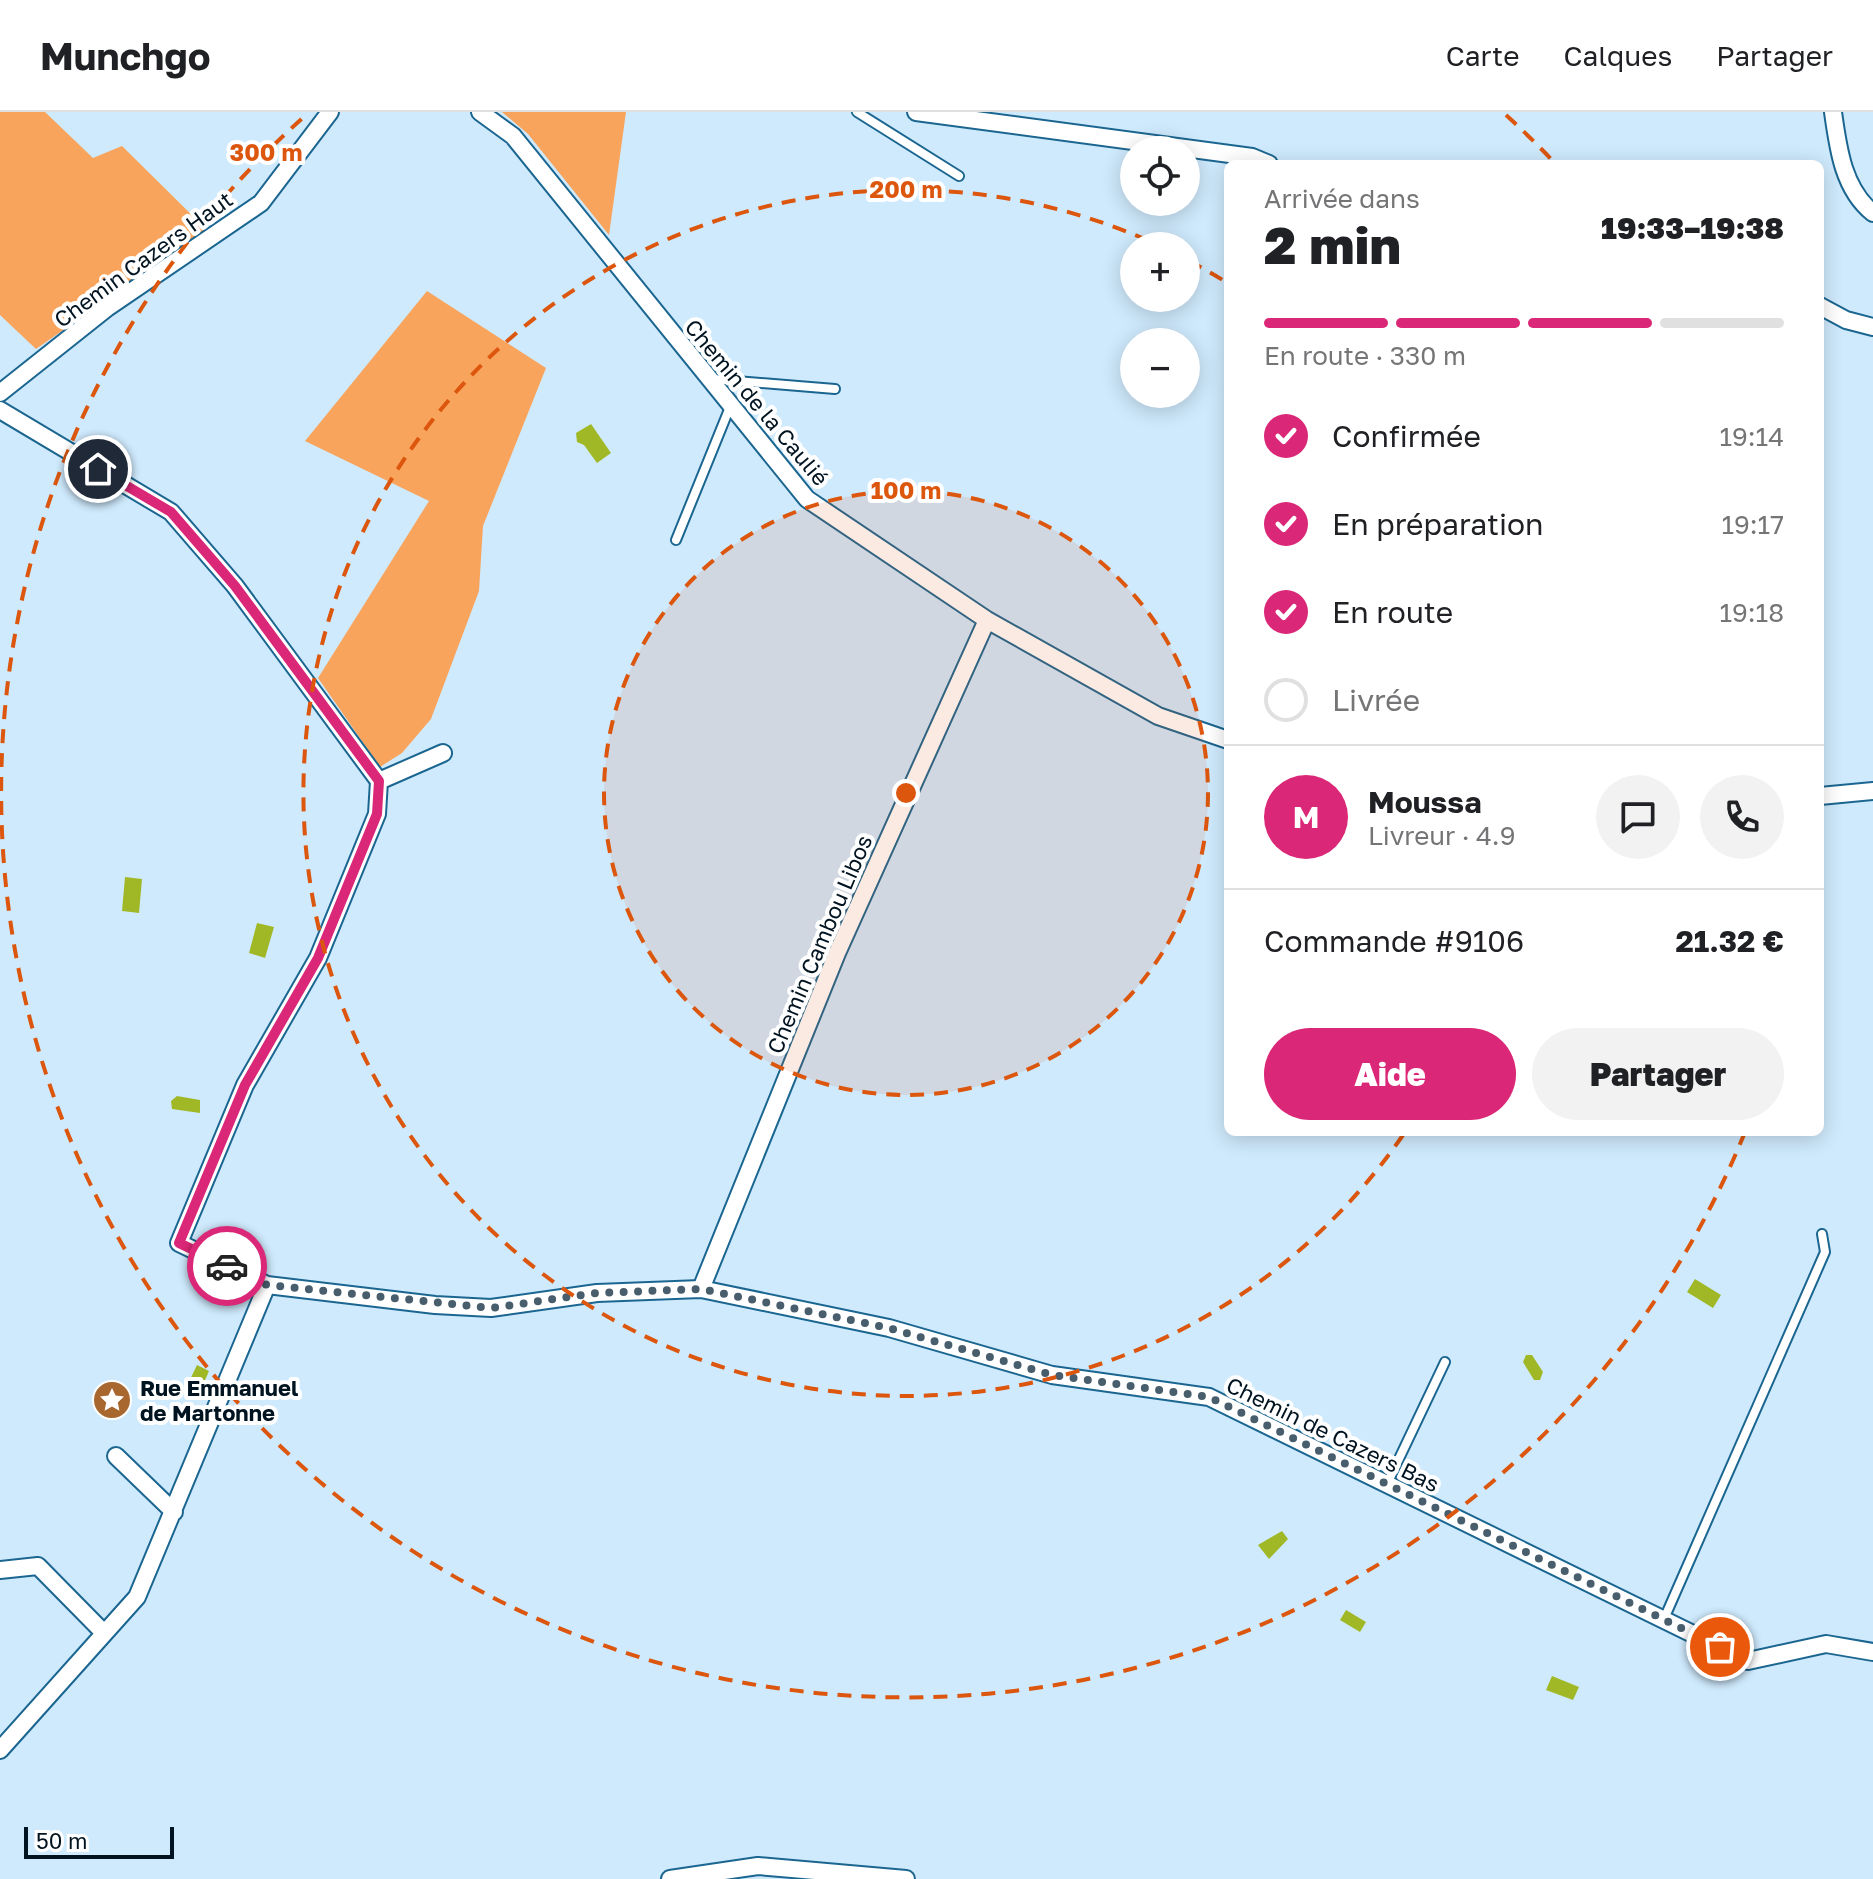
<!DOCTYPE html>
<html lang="fr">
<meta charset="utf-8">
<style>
:root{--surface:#fff;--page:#f2f2f2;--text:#202124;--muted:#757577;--line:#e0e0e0;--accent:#db2777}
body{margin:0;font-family:"Golos Text",sans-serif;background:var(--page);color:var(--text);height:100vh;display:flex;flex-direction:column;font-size:30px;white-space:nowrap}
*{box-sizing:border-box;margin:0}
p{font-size:26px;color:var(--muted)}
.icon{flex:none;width:44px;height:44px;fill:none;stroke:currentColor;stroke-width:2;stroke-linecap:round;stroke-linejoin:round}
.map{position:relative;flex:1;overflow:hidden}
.side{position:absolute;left:1224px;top:48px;width:600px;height:976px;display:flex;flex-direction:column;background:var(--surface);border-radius:12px;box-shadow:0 4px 20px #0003}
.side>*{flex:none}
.buttons{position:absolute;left:1120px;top:24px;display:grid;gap:16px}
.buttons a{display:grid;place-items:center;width:80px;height:80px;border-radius:50%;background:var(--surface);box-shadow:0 4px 20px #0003;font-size:40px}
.scale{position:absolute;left:24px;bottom:20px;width:150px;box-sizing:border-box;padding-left:8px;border:4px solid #001320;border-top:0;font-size:22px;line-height:28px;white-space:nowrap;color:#001320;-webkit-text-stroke:6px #fff;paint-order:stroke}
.pin{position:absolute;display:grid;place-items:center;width:68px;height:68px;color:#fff;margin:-34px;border:4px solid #fff;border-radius:50%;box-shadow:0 2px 8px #0007}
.courier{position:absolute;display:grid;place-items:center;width:80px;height:80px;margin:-40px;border:6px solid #db2777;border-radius:50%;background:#fff;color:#222;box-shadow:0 2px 10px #0007}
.overview em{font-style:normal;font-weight:800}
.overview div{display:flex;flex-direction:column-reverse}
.overview{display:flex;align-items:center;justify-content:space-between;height:136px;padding:0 40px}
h1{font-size:52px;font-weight:800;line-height:60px}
.bar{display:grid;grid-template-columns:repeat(4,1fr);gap:12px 8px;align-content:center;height:96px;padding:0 40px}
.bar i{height:10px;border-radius:6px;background:var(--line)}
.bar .current{background:var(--accent)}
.bar p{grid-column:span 4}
.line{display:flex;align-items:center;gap:20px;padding:0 40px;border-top:2px solid var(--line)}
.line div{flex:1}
.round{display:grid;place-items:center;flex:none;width:84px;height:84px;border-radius:42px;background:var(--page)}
ol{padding:0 40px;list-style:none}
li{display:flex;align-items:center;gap:24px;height:88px}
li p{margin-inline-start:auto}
li .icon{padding:8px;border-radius:50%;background:var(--accent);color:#fff;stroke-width:4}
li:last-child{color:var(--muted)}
li i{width:44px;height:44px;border:4px solid var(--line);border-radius:50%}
.cta{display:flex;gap:16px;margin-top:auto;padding:16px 40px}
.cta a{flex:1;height:92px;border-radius:48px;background:var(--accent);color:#fff;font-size:32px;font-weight:800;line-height:92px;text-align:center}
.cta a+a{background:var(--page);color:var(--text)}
header{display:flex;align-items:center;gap:48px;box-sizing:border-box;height:112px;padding:0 40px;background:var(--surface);border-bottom:2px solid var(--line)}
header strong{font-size:38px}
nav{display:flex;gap:44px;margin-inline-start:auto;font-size:28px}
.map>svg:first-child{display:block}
</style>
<header>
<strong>Munchgo</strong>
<nav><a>Carte</a><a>Calques</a><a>Partager</a></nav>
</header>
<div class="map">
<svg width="1873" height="1767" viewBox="0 0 1873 1767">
<rect width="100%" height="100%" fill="#cfeafd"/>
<!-- green -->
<path fill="#f9a45c" d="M0,0H45L93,46L122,34L207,118L36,237L0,203Z
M502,0H626L609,123L528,22Z
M427,179L546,256L483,414L479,479L431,607L402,641L380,655L318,566L429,389L305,329Z"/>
<!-- water -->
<path fill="#a1b826" d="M591,312L611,341L597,351L584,333L577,330L576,321Z
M125,765L142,767L139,801L122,799Z
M257,811L274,815L265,846L249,841Z
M177,984L200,988V1001L172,997L171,989Z
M1695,1167L1721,1183L1713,1196L1687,1180Z
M1526,1243H1532L1543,1260L1540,1268H1534L1523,1250Z
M197,1253L209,1259L199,1282L186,1276Z
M1282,1419L1288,1427L1269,1447L1258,1433Z
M1346,1498L1366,1510L1360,1520L1340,1508Z
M1552,1564L1579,1575L1573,1588L1546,1578Z"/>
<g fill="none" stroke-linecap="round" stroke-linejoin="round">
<!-- service casing -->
<g stroke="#1b6690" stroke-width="12">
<path id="service" d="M857,0L959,64
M712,267L835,277
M676,428L730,295
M1387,1372L1445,1250
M1664,1507L1825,1140L1822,1122"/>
</g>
<!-- minor casing -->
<g stroke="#1b6690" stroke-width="20">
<path id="minor" d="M480,0L513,24L807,387L987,508L1158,604L1228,628
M916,0L1252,45L1269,52
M1833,0C1838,36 1843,77 1873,101
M1820,194L1846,208L1873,215
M0,281L107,196L261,91L330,0
M0,298L171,400L235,474L379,669L377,702L318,846L245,973L179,1131L267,1173L435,1193L491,1196L597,1181L701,1177L889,1216L1052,1263L1209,1285L1748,1549L1826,1532L1873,1540
M379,669L443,641
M1820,684L1873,679
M701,1177L837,841L987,508
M116,1344L174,1400
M0,1458L38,1454L104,1521
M0,1638L137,1485L267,1173
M670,1767L758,1754L906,1767"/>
</g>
<!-- service -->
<use href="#service" stroke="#fff" stroke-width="8"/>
<!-- minor -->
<use href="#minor" stroke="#fff" stroke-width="16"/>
</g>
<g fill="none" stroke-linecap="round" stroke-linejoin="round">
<!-- done -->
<path stroke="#485e6d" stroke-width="8" stroke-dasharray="0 14.4" d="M227,1154L267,1173L491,1196L597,1181L701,1177L889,1216L1052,1263L1209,1285L1720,1535"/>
<!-- route -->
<path stroke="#db2777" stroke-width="10" d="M98,357L171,400L235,474L379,669L377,702L318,846L245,973L179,1131L227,1154"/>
</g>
<!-- distance rings -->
<circle cx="906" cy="681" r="302" fill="#dc560d" fill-opacity=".12"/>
<g fill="none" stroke="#dc560d" stroke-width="4" stroke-dasharray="14 10">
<circle cx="906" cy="681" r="302"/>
<path d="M1403 1023A603 603 0 1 1 1156 132M1189 149A603 603 0 0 1 1226 170"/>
<path d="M1745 1020A905 905 0 1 1 306 3M1506 3A905 905 0 0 1 1551 47"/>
</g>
<!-- icons -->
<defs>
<g id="sight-disc" transform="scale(2)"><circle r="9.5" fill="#a7672f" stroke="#fff"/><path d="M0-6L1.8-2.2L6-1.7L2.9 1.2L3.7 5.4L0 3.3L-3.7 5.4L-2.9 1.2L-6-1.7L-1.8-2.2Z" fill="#fff"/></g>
</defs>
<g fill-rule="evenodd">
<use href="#sight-disc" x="112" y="1288"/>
</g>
<g text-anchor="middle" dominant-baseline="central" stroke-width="8" stroke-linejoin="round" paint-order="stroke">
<!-- street labels -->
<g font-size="22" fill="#001320" stroke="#fff">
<text transform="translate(143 147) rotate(-36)">Chemin Cazers Haut</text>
<text transform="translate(757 290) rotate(50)">Chemin de la Caulié</text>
<text transform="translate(819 832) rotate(-67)">Chemin Cambou Libos</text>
<text transform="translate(1333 1322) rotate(26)">Chemin de Cazers Bas</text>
</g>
<!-- poi labels -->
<g font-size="22" font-weight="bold" fill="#001320" stroke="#fff" text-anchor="start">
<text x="140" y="1275">Rue Emmanuel<tspan x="140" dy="25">de Martonne</tspan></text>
</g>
</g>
<circle cx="906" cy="681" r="12" fill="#dc560d" stroke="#fff" stroke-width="4"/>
<g font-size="24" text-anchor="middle" font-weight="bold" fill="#dc560d" stroke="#fff" stroke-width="8" stroke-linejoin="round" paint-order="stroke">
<text x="266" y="49">300 m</text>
<text x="906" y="86">200 m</text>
<text x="906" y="387">100 m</text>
</g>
</svg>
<div class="buttons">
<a><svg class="icon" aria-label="locate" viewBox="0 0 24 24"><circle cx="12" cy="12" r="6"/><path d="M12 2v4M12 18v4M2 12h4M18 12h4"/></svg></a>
<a>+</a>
<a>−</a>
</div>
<div class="scale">50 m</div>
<div class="pin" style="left:1720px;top:1535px;background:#ea580c"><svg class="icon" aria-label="bag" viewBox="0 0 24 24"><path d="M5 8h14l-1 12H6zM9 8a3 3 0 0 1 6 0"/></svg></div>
<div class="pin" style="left:98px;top:357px;background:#1f2937"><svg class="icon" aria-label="home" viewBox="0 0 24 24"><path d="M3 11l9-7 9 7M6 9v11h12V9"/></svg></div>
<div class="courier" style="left:227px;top:1154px"><svg class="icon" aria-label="car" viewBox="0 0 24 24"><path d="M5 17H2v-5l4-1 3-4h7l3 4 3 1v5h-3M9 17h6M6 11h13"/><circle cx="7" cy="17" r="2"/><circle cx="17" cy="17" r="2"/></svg></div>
<section class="side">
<div class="overview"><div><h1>2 min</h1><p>Arrivée dans</p></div><em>19:33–19:38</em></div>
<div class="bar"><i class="current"></i><i class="current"></i><i class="current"></i><i></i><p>En route · 330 m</p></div>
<ol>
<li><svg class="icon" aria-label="check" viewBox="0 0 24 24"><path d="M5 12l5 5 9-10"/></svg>Confirmée<p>19:14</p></li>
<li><svg class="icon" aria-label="check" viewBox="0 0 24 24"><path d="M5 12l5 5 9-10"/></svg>En préparation<p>19:17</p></li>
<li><svg class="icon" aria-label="check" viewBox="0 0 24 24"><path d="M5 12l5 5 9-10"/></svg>En route<p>19:18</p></li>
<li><i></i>Livrée</li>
</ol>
<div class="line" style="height:144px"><b class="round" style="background:var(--accent);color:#fff">M</b><div><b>Moussa</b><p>Livreur · 4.9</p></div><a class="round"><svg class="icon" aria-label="chat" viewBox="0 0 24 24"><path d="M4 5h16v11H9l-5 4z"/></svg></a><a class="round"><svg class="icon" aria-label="phone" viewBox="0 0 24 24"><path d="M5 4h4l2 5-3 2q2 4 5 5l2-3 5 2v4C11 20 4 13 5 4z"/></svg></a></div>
<div class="line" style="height:104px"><div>Commande #9106</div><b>21.32 €</b></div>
<div class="cta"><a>Aide</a><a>Partager</a></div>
</section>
</div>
